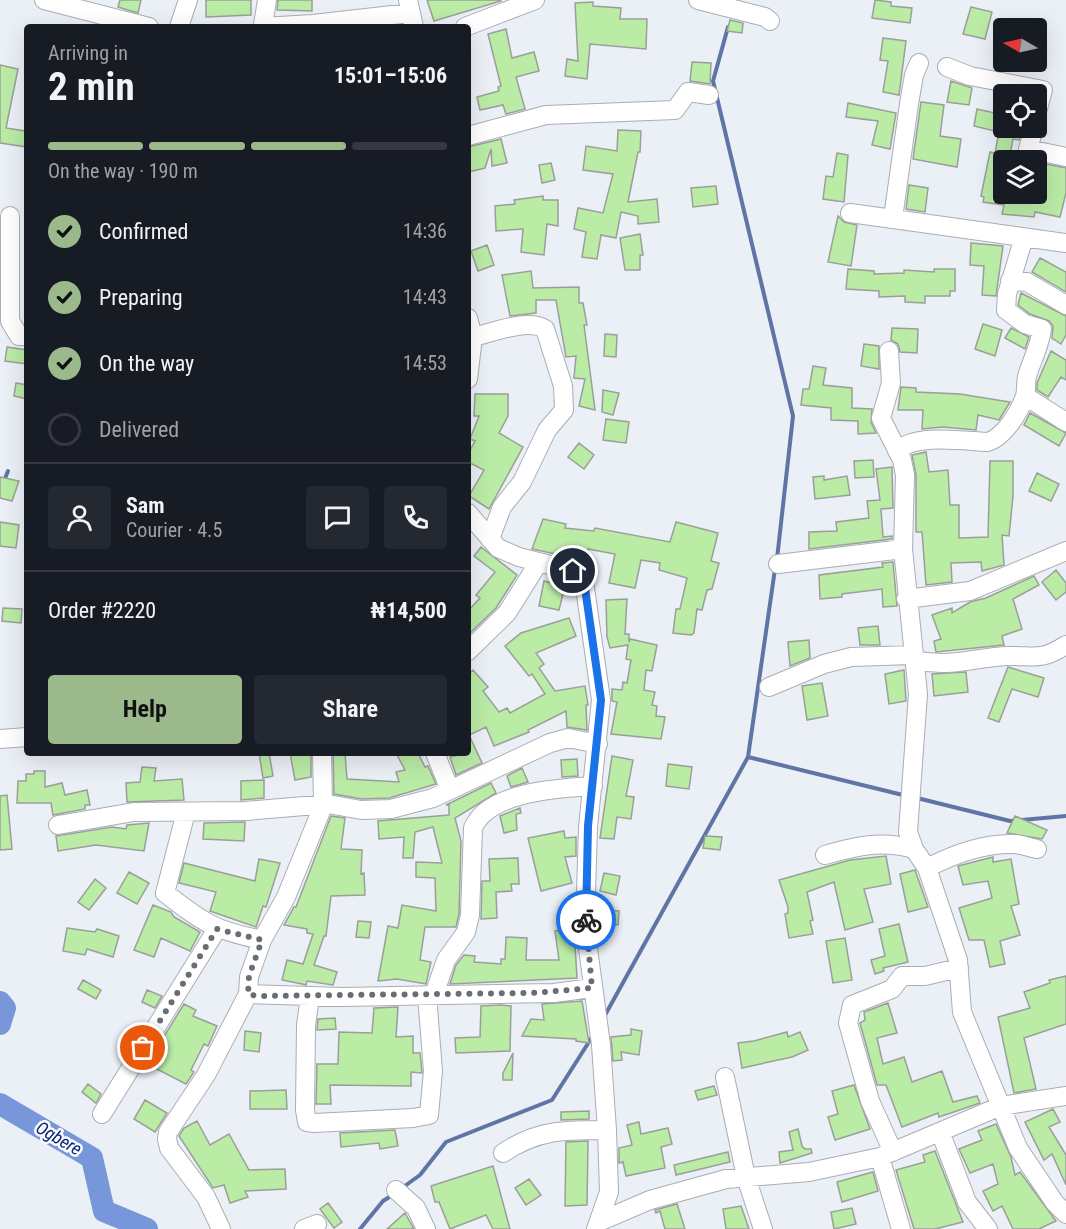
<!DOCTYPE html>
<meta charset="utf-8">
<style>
:root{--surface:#171b24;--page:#242831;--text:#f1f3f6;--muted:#9ea1a6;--line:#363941;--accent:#9cb98c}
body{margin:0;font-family:"Roboto Condensed",sans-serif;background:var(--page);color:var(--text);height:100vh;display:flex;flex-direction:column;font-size:22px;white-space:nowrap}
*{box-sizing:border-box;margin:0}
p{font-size:20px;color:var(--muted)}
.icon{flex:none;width:33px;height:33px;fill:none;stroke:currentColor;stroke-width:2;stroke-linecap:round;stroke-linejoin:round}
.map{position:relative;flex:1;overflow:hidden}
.details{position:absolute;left:24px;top:24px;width:447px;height:732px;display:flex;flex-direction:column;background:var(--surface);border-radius:6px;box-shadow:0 6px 24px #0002}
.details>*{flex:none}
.needle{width:39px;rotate:279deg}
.tools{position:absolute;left:993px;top:18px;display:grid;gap:12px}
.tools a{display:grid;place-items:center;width:54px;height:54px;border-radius:6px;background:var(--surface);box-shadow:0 6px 24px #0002;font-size:30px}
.pin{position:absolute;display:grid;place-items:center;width:51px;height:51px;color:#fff;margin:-26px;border:3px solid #fff;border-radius:50%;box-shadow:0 2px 6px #0007}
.courier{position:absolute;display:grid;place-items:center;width:60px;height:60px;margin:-30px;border:4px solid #1a73e8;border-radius:50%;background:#fff;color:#222;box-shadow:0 2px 8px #0007}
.overview em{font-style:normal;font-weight:700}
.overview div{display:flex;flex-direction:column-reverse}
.overview{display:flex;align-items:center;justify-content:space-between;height:102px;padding:0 24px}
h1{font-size:39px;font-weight:700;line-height:45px}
.bar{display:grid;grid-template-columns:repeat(4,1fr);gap:9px 6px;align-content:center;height:72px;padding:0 24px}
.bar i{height:8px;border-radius:4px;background:var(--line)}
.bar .current{background:var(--accent)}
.bar p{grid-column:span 4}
.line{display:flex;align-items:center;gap:15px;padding:0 24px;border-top:2px solid var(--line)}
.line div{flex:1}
.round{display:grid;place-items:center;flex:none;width:63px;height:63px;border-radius:6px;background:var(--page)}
ol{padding:0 24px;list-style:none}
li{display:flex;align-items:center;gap:18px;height:66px}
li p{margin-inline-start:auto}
li .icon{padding:6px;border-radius:50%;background:var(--accent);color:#111;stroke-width:4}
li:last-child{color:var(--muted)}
li i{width:33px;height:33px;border:3px solid var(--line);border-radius:50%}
.cta{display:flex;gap:12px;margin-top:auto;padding:12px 24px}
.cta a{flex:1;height:69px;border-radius:6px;background:var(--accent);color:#111;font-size:24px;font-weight:700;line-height:69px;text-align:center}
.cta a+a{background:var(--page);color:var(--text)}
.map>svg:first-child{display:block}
</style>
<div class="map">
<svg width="1066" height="1229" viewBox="0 0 1066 1229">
<rect width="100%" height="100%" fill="#ebeff6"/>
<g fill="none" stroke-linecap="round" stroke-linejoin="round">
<!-- stream -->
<path stroke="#5f75a6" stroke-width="4" d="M728,27L713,81L793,416L777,559
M4,481L8,471
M748,757L907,796
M917,798L1010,821L1066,816
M604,1017L748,757L775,569
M402,1188L420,1175L446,1142L552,1100L594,1034
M360,1229L383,1201L394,1194"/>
<!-- river -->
<path stroke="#7897db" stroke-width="22" d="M0,1002L5,1008L0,1024
M0,1104L92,1158L104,1211L147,1229"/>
</g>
<!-- building -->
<path fill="#baeca6" stroke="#9b9f99" stroke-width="1.5" d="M120,0H141L138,13L118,7Z
M206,0H251V15L206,17Z
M278,0H312V11L277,10Z
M427,0H500L501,1L434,21Z
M875,0L891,2V6L912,8L910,23L872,18Z
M593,2V6L621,8L620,19H647L646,49L590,44L587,79L565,76L567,59L578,61L575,3Z
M971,7L992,12L985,39L963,34Z
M730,20L743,23L742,33L727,31Z
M506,29L512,58L534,52L539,71L516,77L525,109L506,114L503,105L480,110L477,97L499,91L498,87L501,86L488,34Z
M883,38L906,41L899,95L883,92L888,61L880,60Z
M692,62L711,63L710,84L690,81Z
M0,65L18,69L6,128L25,131L27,147L0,143Z
M951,81L972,88L969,105L947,102Z
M921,102L944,105L940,136L961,139L957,167L913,159Z
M848,103L896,113L890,149L872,145L878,121L846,117Z
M977,109L1004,115V128H1022L1019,140L1013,139L1009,160H1004V194H1036V162L1066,168V193L1060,217L1035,212L1034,217L1002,214L1004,205L983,202L984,197L981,196L990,152L995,153L999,132L974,126Z
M618,130L641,131L640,152H638L628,202L657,199L659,222L638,224V216L621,212L616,238L601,235L597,259L582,257L586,232L574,229L578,208L603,213L613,174L583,170L586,146L617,151Z
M501,139L507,163L492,166L491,149L485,168L468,172V147Z
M837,153L848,155L844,202L823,199L826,176L833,177Z
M551,163L555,180L542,183L539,165Z
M909,185L928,188L925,212L906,209Z
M716,186L718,204L693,207L691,188Z
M543,196V200H558V226L547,224L544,255L521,252L523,229L496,231L495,206L515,204L514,200Z
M838,216L844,222L857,225L851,266L828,262Z
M640,234L643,255H640V270H625L620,238Z
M971,243L1003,246L996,296L982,295L984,266L970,265Z
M487,245L494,265L478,271L471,251Z
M1040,258L1066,272V292L1032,272Z
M848,269L874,271V274L904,273V270L934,272V269H955V291H950V296H925V303L905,302V296L879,297V291L846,289Z
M531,271L533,288L579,287V303H583L587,325H584L595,410L579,406L585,379L574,378L576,356L566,357L556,300H536V313L510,316L502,275Z
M1021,293L1066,316V335L1061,344L1052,338L1053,326L1049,321L1030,314L1018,305Z
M983,324L1002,330L995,356L975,349Z
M892,328L918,329L917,353L900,352L898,344L891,340Z
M1011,328L1029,337L1025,349L1005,338Z
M605,334L617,335L616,357L604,356Z
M864,344L879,346V369L861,366Z
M7,347L27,350V364L5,361Z
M1051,351L1066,360V380L1061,377L1048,397L1037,390V383Z
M813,366L826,368L823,385L852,388V408L872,409L871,422L876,433L858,434V421L831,420V408L801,405L803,389H809Z
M16,383L27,385V399L14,396Z
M901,387L916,388V392L960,394L1010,402L999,420L978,415L976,430L943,427L922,429L923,410H898Z
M603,390L619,393L613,415L602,412Z
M475,394H508V416L499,433L523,447L489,509L469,496L484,470L468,462V454L475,441L470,439L479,416H474Z
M1030,413L1066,433L1059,446L1024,425Z
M606,419L629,422L626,443L603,440Z
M579,443L594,455L584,469L568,457Z
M926,452L929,472L948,470L950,505H959V538L988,537L990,461H1013V496L1009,536L1002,535L1004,565L982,571L981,562L951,563L952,582L926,585L922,532H916V475L912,455Z
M873,460L874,477L855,478L854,461Z
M892,467L893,508L881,509L883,537L892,536V539L809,549V532L837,531L836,522L869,518L867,501L880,500L876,469Z
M1037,473L1059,484L1051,501L1029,491Z
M824,476V480L847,476L850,495L815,499L813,477Z
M0,477L19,481L12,501L0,498Z
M543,519L566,524L565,528L594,531L595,528L670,542L676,522L718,533L711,561L719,563L712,589L707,590L702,610L697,609L694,633L691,635L673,633L676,609H680L687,578L659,570L660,563L641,560L635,588L609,583L615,554L588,549V553L566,551L565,556L532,549Z
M0,522L19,525L16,548L0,546Z
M481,547L517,575L496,608L468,635V611L480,598L476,595L495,572L474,556Z
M893,562L897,606L883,607L882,589L842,594V597L820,599L819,575L883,567L882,563Z
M1056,570L1066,583V592L1056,600L1042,582Z
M1034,576L1039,585L1013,599L1022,629L1002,636L1004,645L936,652L934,641L941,639L932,615L952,608V613L970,602L986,598Z
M544,581L565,586L559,610L539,606Z
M627,599L625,634H629V642L630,639L657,645L652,671L646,670L644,690L655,692L652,705L657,706L656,716L665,717L661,739L611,734L617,702L612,701V689L622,690L623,682L627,683L631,660L626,659L628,645L610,648L607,637L606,600Z
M3,608L22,609L21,623L2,621Z
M569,618L576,636L536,653L544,664L539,668L555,691L585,686L588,705H586L587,730L567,727L566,711L528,730L529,732L494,746L486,727L469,735L482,763L456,775L450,757L468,753V675L473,670L488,687L483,691L499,712L507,708L510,713L545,694L532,674L529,676L505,646L521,633Z
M878,626L880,645H860L858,628Z
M809,640L810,658L790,666L788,642Z
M1008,667L1044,678L1038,697L1012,689L999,722L988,718Z
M904,670L906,701L889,704L885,674Z
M966,672L968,692L934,696L932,674Z
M822,683L828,716L807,720L802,686Z
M259,753H269L273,776L263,778Z
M290,753H311V777L295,780Z
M333,753H345L347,779L399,782L396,772L405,770L396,753H418L425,767L428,766L436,784L389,798L362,799L334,794Z
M612,756L633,760L626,796L634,797L631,819L617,817L614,839L600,838Z
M577,759L578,776L562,777L561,760Z
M668,764L692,767L689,789L666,786Z
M142,767L156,768L154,781L182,779L184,800L127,802L126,783L140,782Z
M522,768L528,782L511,787L507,776Z
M34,771H45V787L62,783L65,795L87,790L90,805H85V809L53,815L51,803H17L18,781H26V774H34Z
M264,780V798L241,800V781Z
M491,783L496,793L455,818L461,841L459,914L456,927H425L420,960L431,962L426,984L397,979L378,981L388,926L398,928L402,905L436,911L435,878L416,877V862L442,863L433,827L415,832L413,858H403L404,837L379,839L378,821L449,815V805H446Z
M7,795L12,849L0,850V796Z
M520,808L521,813L516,814L517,830L504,833L500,816Z
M331,816L345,818L341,849L362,850L361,874L364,873L365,895L331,896L326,936H324L314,965L337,972L333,985L307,981L306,985L302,984L282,980L287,960L303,964L313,934L307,933V929L284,925L294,907H296Z
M1015,816L1047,830L1042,839L1007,833Z
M245,822L244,841L203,839L204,823Z
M149,823L144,851L96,845L58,851L56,836L112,827L126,829L127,825Z
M564,831L565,838L576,837V856L565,857L572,883L541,891L528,838Z
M705,836L722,837L720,850L703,848Z
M886,856L891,884L864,889L873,922L845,930L834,882L807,892L813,920L810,921L813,934L789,938L785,914L788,913V907L779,880L850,860Z
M993,857V862L1011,859L1019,904L1011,906L1020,935L1000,941L1005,964L990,967L984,940H969L959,908L992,898L988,881L963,885L958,866Z
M518,858L519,884H511L512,891L496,892L497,918L481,919L482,881H490L489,859Z
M259,859L280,863L266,907L263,906L256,927L210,911L216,892L179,883L184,863L255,881Z
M915,870L928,907L908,912L900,874Z
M129,872L149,883L137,904L117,893Z
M604,873L620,876L616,895L600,891Z
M95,879L106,888L89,910L78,902Z
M153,905L171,912L174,917L200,932L190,951L161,938L154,957L134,950Z
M602,910L619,911L618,925L601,923Z
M358,921L371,922L369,938L356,937Z
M899,924L908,962L883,968L884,971L875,974L871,960L885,956L879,929Z
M67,928L95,932L97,929L119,936L113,957L87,949L85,955L63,951Z
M574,928L577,978L450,984L456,965L464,955L475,956L474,962L501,964V959H505L506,937L527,938L526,960H559L555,931Z
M845,938L852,980L833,983L826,941Z
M1066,976V1024L1024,1038L1036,1089L1014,1093L998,1017L1030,1008L1024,992L1050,983L1049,980Z
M83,980L101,990L96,999L78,989Z
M147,990L162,996L155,1008L142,1002Z
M582,1001L589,1043L576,1041V1039L522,1036L531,1019L544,1020L542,1004Z
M888,1003L897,1033L877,1038L883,1064L904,1057L912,1082L942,1071L953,1102L977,1096L980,1103L939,1117L938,1113L902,1127L886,1085H877L860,1023L865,1020L864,1012Z
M184,1004L196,1010L193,1016L217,1026L208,1046L204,1044L191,1070L194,1072L186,1084L147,1064Z
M501,1005L511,1006L510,1051L456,1053L455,1038L480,1037L481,1006Z
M398,1007L396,1037L413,1036V1053H420L422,1073L411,1072V1086L330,1085L331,1104H316L317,1064H338L339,1032L372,1033L374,1008Z
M335,1018L336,1029L317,1030L318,1019Z
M631,1029L642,1031L639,1055L621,1052L622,1060L613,1061L611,1037L631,1035Z
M245,1031L261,1033L259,1052L244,1050Z
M787,1032L788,1037L800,1032L808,1050L792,1057L742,1068L738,1043L754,1041Z
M513,1053L512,1080H503V1073Z
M88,1084L101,1094L96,1103L82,1092Z
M854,1085L870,1129L835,1140L828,1117L838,1114L832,1091Z
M714,1086L717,1095L698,1100L695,1091Z
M286,1090L287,1109H250V1091Z
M145,1100L167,1113L155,1132L134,1119Z
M1053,1109L1060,1122L1049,1127L1066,1155V1185L1052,1154L1044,1160L1025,1122Z
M589,1111V1119L561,1120V1112Z
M197,1121L210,1145L229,1134L249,1170L285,1169L286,1189L245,1191L248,1197L230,1203L224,1185L213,1188L179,1136L184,1128Z
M639,1122L641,1134L668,1128L672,1144L661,1147L665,1168L626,1176L623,1162L619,1163V1148L632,1145L627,1125Z
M996,1124L1011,1157L1015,1175L1020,1172L1056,1221L1039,1229H1013L1002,1206L993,1211L983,1191L998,1184L993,1164L970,1173L959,1149L982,1140L978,1131Z
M798,1129L802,1146L805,1149H811L812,1153L780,1163L779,1152L793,1150L789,1132Z
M395,1130L398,1146L380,1149L379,1143L341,1147L340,1133Z
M588,1141L587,1205L565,1206L566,1142Z
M935,1151L963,1222L935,1229H914L896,1170L925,1162L923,1155Z
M728,1152L730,1162L676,1175L674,1165Z
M493,1166L510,1229H493L486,1215L450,1229L439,1202H435L431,1186Z
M873,1172L878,1191L842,1202L837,1182Z
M529,1179L541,1195L526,1205L515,1188Z
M328,1203L342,1222L334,1228L320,1209Z
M677,1204L685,1229H665L660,1211L656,1213L655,1210Z
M741,1206L749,1229H726L723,1209Z
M852,1208L856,1224L834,1229L831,1212Z
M405,1213L414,1229H387Z"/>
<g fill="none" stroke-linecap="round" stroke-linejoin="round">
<!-- minor casing -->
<g stroke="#aaadb4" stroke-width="20">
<path id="minor" d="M44,0L149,27
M408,0L414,27
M698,0L765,17L770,21
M263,25L267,0
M179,27L188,0
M262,27L313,24L410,13
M465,27L535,0
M947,67L970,76L1043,90L1036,116
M1034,128L1028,149L1066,157
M468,136L546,115L675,110L688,92L709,95
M850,213L1066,243
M10,216V321L19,336H27
M893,218L909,104L914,75L919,63
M1010,281L1027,282L1066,305
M468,318L473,337L468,379
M473,337C492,333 527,318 545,329L563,386L564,410L547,430L522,482L502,507L490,539
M889,351L891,383L881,418L902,460L905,475L903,549L918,694L908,832L914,849L927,868L958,960L962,1012L1018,1148L1055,1203L1066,1214
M1025,396L1066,422
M897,451C915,433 964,441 988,442C1004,437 1019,413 1025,396C1027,389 1025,381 1028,373C1033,358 1040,345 1042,329L1025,324L1006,310L1007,294L1024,237
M468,513L498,548L519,557L573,571L585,588L601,700L588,827L585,926L601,1045L607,1130L609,1192L596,1229
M778,564L903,549
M906,599L970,591L1066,551
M468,651L507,613L539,562
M914,660C951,668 971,658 1007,656C1035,655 1039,662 1066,645
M769,687L824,664L851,657L913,655
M0,739L27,737
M435,753L450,790
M186,812L165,893C204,923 213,930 262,940
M58,825L134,812L246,811L328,804L361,810L391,809L433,798L550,743L568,738L598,744
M825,855C856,846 881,840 914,849
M927,868C954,854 983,843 1014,844C1021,844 1030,848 1037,849
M248,994L343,997L554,993L592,988
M434,995L446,960L466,932L470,915L473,828C488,792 558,788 593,786
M310,997L306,1025L305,1110L307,1122L314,1123L413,1118L429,1115L433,1071L427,995
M725,1077L746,1177L763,1229
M102,1114L217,929
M941,1134L967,1202L988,1229
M893,1152L870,1101L848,1023L852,1005L892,989L902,976H925L959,968
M503,1153C538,1129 566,1130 607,1130
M880,1157L901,1229
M396,1190L416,1208L426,1229
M601,1221L650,1200L726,1179L809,1172L880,1157L1001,1106L1066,1096
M221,1229L206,1197L169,1148L167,1139L168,1132L206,1075L248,994L249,977L262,940L286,897L323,806L322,753
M304,1229L317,1224"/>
</g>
<!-- minor -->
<use href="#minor" stroke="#fff" stroke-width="18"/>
</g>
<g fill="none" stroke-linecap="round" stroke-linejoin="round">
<!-- done -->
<path stroke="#6a6d71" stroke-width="6" stroke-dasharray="0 10.8" d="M143,1048L217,929L262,940L249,976L248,994L256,996L532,993L592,988L586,920"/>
<!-- route -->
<path stroke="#1a73e8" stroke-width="8" d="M573,571L585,588L601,700L588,826L586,920"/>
</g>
<g text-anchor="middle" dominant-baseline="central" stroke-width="5" stroke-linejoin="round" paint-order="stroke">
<!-- water labels -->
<g font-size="18" font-style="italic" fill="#0b2673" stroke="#fbfcff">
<text transform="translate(59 1138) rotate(30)">Ogbere</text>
</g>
</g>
</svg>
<div class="tools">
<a><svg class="needle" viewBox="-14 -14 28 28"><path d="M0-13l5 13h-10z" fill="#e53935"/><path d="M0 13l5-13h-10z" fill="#9ea1a6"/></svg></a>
<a><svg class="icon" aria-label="locate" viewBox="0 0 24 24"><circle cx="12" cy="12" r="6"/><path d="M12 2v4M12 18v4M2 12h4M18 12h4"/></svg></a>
<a><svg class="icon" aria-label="layers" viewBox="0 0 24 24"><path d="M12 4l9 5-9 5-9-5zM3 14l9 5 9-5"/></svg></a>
</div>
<div class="pin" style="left:143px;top:1048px;background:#ea580c"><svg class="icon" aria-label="bag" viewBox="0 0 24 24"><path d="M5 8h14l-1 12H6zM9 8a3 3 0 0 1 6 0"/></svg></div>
<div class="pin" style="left:573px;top:571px;background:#1f2937"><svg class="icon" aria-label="home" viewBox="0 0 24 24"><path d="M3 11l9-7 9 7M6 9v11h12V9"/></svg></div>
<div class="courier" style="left:586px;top:920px"><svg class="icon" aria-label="bike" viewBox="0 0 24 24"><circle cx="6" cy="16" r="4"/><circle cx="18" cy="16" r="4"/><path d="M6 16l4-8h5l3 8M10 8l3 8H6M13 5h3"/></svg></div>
<section class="details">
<div class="overview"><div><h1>2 min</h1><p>Arriving in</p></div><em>15:01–15:06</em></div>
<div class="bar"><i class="current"></i><i class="current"></i><i class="current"></i><i></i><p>On the way · 190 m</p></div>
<ol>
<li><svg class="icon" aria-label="check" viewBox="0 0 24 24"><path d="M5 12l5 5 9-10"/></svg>Confirmed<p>14:36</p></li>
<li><svg class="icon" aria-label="check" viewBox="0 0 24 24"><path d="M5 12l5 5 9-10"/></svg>Preparing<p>14:43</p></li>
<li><svg class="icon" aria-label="check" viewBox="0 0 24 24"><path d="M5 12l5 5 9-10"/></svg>On the way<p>14:53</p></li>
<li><i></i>Delivered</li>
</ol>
<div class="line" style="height:108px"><a class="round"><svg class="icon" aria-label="person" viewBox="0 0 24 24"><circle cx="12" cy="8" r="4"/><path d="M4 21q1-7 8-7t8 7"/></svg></a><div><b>Sam</b><p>Courier · 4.5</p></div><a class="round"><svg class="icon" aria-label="chat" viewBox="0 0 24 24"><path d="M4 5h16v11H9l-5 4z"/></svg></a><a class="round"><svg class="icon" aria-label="phone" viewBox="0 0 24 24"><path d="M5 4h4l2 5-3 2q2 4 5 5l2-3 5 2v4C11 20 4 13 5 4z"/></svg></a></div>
<div class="line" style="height:78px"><div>Order #2220</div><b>₦14,500</b></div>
<div class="cta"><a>Help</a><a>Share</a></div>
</section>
</div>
